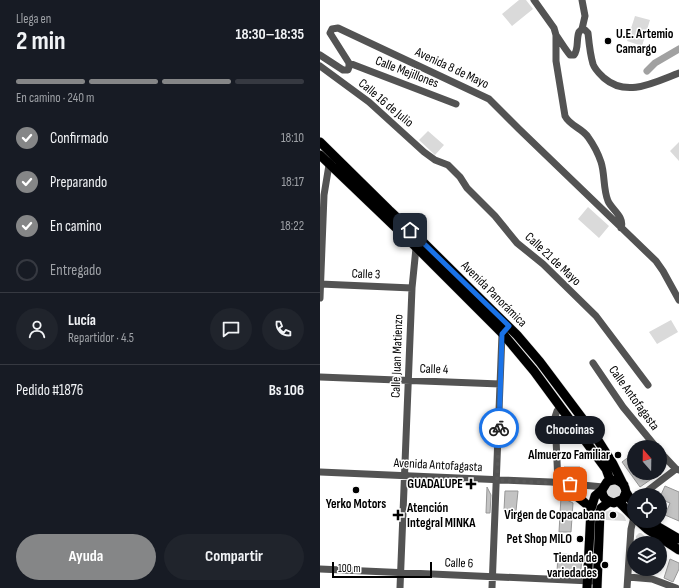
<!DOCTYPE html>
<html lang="es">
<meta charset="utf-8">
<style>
:root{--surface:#171b24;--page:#20242c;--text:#f1f3f6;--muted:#9ea1a6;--line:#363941;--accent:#858687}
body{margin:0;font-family:"Sofia Sans Condensed",sans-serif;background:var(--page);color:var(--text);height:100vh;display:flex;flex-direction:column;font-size:15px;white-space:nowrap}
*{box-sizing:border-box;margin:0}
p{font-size:13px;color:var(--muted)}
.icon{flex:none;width:22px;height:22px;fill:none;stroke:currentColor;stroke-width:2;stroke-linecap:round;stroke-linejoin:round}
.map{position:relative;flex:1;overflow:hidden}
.drawer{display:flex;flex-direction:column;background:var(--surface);width:320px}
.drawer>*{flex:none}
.needle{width:26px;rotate:340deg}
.fabs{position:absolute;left:307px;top:440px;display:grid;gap:8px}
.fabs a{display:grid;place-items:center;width:40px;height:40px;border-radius:50%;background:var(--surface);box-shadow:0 2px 6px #0003;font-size:20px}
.scale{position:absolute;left:12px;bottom:10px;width:100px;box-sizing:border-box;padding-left:4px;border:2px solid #000;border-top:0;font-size:11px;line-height:14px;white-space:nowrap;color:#000;-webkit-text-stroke:3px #fff;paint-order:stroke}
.pin{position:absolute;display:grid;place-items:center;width:34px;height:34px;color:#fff;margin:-17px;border-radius:8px;box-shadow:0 2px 6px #0006}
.courier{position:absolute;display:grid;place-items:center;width:40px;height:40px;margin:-20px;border:3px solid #1a73e8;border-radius:50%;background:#fff;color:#222;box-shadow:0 1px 5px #0007}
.bubble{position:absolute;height:28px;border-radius:14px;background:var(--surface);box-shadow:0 2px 6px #0003;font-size:13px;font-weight:700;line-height:28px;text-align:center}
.head em{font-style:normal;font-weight:700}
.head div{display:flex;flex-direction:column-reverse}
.head{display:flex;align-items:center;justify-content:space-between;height:68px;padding:0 16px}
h1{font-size:26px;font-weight:700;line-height:30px}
.bar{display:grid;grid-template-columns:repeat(4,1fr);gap:6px 4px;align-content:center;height:48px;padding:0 16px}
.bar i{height:5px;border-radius:3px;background:var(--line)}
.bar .current{background:var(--accent)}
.bar p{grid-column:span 4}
.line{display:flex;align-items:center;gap:10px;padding:0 16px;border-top:1px solid var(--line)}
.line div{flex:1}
.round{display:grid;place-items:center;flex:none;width:42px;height:42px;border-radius:21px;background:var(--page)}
ol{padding:0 16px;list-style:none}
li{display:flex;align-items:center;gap:12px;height:44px}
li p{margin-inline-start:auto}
li .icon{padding:4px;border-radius:50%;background:var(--accent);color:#fff;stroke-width:4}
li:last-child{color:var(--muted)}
li i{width:22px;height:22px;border:2px solid var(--line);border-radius:50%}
.primary-button{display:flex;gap:8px;margin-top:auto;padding:8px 16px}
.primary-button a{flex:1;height:46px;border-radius:24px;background:var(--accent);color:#fff;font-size:16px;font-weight:700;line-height:46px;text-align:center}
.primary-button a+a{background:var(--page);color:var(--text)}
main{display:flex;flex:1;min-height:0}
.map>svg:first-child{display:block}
</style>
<main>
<section class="drawer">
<div class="head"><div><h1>2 min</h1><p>Llega en</p></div><em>18:30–18:35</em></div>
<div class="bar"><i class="current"></i><i class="current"></i><i class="current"></i><i></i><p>En camino · 240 m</p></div>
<ol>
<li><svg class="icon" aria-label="check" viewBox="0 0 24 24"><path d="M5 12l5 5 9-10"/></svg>Confirmado<p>18:10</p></li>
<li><svg class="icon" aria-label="check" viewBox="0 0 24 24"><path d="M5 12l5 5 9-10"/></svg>Preparando<p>18:17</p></li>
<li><svg class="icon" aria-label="check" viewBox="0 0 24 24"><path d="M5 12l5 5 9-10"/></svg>En camino<p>18:22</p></li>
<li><i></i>Entregado</li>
</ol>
<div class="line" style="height:72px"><a class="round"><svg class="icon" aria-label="person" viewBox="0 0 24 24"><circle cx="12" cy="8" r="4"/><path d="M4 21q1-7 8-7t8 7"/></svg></a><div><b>Lucía</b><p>Repartidor · 4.5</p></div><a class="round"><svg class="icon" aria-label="chat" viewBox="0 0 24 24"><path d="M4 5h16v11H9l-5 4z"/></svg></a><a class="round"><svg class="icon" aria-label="phone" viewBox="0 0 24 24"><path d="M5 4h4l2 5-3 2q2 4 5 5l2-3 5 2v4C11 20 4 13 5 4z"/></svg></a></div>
<div class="line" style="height:52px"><div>Pedido #1876</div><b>Bs 106</b></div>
<div class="primary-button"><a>Ayuda</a><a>Compartir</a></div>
</section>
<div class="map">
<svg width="359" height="588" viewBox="0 0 359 588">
<rect width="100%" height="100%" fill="#fff"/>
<!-- green -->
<path fill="#dadada" d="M199,0H206L213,9L192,26L182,14Z
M315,16L330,20L322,46L307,41Z
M108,131L124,145L115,155L99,140Z
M359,142V161L350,151Z
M268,207L289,226L279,238L258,219Z
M351,320L358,332L337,344L329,332Z
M286 491a8 8 0 1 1 16 0a8 8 0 1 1-16 0Z
M290,510C297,511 305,513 306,521L285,520V512Z
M319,533H321L333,543H316V536Z"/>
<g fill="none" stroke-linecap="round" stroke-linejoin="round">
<!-- canal -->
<path stroke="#a1a1a1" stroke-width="7" d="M327,71L335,63L359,49"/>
</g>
<!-- building -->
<path fill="#c3c3c3" stroke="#979797" d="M310,456L314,461V473H340L320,487L302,462Z
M244,467H260V476L246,475L244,474Z
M345,486L359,492V521L345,515L350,503L340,499V497Z
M167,487L171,495L170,513H166Z
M185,491H198L196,511L184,510Z
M241,497L253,503L251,532H239Z
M238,554L262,555L261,569L258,572H237Z
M350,559L359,563V569L353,582L344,578Z
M325,569H335L334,574L324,573Z"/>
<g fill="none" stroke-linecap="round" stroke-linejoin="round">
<!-- major casing -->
<g stroke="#dbdbdb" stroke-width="10">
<path id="major" d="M0,142L69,210L101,240L197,335L220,362L274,434L293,464L305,488L306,492L303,499L294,503C286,501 282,498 282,490L287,482C294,478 299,480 304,485
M0,155L96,247L183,334L214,371L286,469L290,480
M238,483C249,492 262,498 271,509
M306,492L314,505
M299,502L314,517
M318,521L327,529L359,550
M328,521L359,539
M267,588L271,509L275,496L282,490
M277,588L280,512L281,508L289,502"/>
</g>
<!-- minor -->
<path stroke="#535353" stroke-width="7" d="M214,0L234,28L236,35V61L245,116C250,126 262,128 268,137C273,144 278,153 281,162C285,174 283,189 288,201C292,210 305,217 301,228
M262,29L265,30L268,33C269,43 270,54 273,64C275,70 280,74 284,78C307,98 335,82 359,73
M236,35C241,42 245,49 250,55H254C259,49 256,39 259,32L262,29L265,16L262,0
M0,55L23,70H28L29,67V63L10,33L12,29L18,28L169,99L199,129L336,261L343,271L359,300
M29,63L136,104
M0,66L49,102L104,152L115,160L128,165L140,177L147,188L175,216L197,243L223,264L276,316L328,385
M0,284L92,288
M0,298L4,195L9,165L11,161
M273,363L303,407L336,447
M0,377L180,384
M340,452L356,469L359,470
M0,472L231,482L283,487
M238,483L235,417L237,411L240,407
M322,495L356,469
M0,569L271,581
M308,577L332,579L356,588
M80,588L92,288L96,248L97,245
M172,588L182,334L184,331
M307,588L311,529L314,517"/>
<!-- major -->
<use href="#major" stroke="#000" stroke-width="9"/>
</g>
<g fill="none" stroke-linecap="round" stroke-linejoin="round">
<!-- done -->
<path stroke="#595959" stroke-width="4" stroke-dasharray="0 7.2" d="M179,428L177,480L250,484"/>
<!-- route -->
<path stroke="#1a73e8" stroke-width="5" d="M90,230L189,326L182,334L179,428"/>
</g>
<!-- markers -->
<g fill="#000" stroke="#fff" stroke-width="1.5">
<circle cx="288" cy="41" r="4"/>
<circle cx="298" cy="455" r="4"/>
<path d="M149 478h4v4h4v4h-4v4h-4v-4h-4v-4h4z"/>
<circle cx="36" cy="490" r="4"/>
<path d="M76 509h4v4h4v4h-4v4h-4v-4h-4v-4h4z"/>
<circle cx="293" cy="515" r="4"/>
<circle cx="260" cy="539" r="4"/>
<circle cx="285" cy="565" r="4"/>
</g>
<g text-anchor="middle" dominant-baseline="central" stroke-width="3" stroke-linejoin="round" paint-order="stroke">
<!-- poi labels -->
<g font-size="13" font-weight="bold" fill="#000" stroke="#fff" text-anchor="end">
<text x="296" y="34" text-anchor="start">U.E. Artemio<tspan x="296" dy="15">Camargo</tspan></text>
<text x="290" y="455">Almuerzo Familiar</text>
<text x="143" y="484">GUADALUPE</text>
<text x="36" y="504" text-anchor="middle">Yerko Motors</text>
<text x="87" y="508" text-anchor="start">Atención<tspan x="87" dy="15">Integral MINKA</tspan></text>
<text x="285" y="515">Virgen de Copacabana</text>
<text x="252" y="539">Pet Shop MILO</text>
<text x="277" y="558">Tienda de<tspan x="277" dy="15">variedades</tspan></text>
</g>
<!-- street labels -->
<g font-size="13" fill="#000" stroke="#fff">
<text transform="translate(132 68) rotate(25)">Avenida 8 de Mayo</text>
<text transform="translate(87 72) rotate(21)">Calle Mejillones</text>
<text transform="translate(66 103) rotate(40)">Calle 16 de Julio</text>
<text transform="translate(233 259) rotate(43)">Calle 21 de Mayo</text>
<text transform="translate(46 274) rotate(2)">Calle 3</text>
<text transform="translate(174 294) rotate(45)">Avenida Panorámica</text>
<text transform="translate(77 356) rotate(-88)">Calle Juan Matienzo</text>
<text transform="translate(114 369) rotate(2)">Calle 4</text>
<text transform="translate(314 398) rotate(54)">Calle Antofagasta</text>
<text transform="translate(118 465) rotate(3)">Avenida Antofagasta</text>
<text transform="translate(139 563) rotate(2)">Calle 6</text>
</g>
</g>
</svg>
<div class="fabs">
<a><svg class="needle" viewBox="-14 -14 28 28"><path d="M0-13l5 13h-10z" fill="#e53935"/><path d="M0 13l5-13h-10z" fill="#9ea1a6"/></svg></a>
<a><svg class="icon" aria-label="locate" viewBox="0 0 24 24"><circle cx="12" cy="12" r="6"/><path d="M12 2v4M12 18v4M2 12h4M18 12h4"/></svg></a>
<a><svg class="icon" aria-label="layers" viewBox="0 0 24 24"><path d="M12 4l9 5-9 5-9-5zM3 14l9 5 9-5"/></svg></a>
</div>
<div class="scale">100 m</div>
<div class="pin" style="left:250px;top:484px;background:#ea580c"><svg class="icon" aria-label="bag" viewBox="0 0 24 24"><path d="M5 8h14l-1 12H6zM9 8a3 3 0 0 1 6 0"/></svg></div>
<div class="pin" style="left:90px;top:230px;background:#1f2937"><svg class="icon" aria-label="home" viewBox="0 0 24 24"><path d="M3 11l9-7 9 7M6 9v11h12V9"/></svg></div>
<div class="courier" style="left:179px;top:428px"><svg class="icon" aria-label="bike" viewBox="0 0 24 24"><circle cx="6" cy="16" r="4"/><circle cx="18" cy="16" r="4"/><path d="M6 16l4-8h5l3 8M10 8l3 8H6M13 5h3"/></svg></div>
<div class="bubble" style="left:215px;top:416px;width:70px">Chocoinas</div>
</div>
</main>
